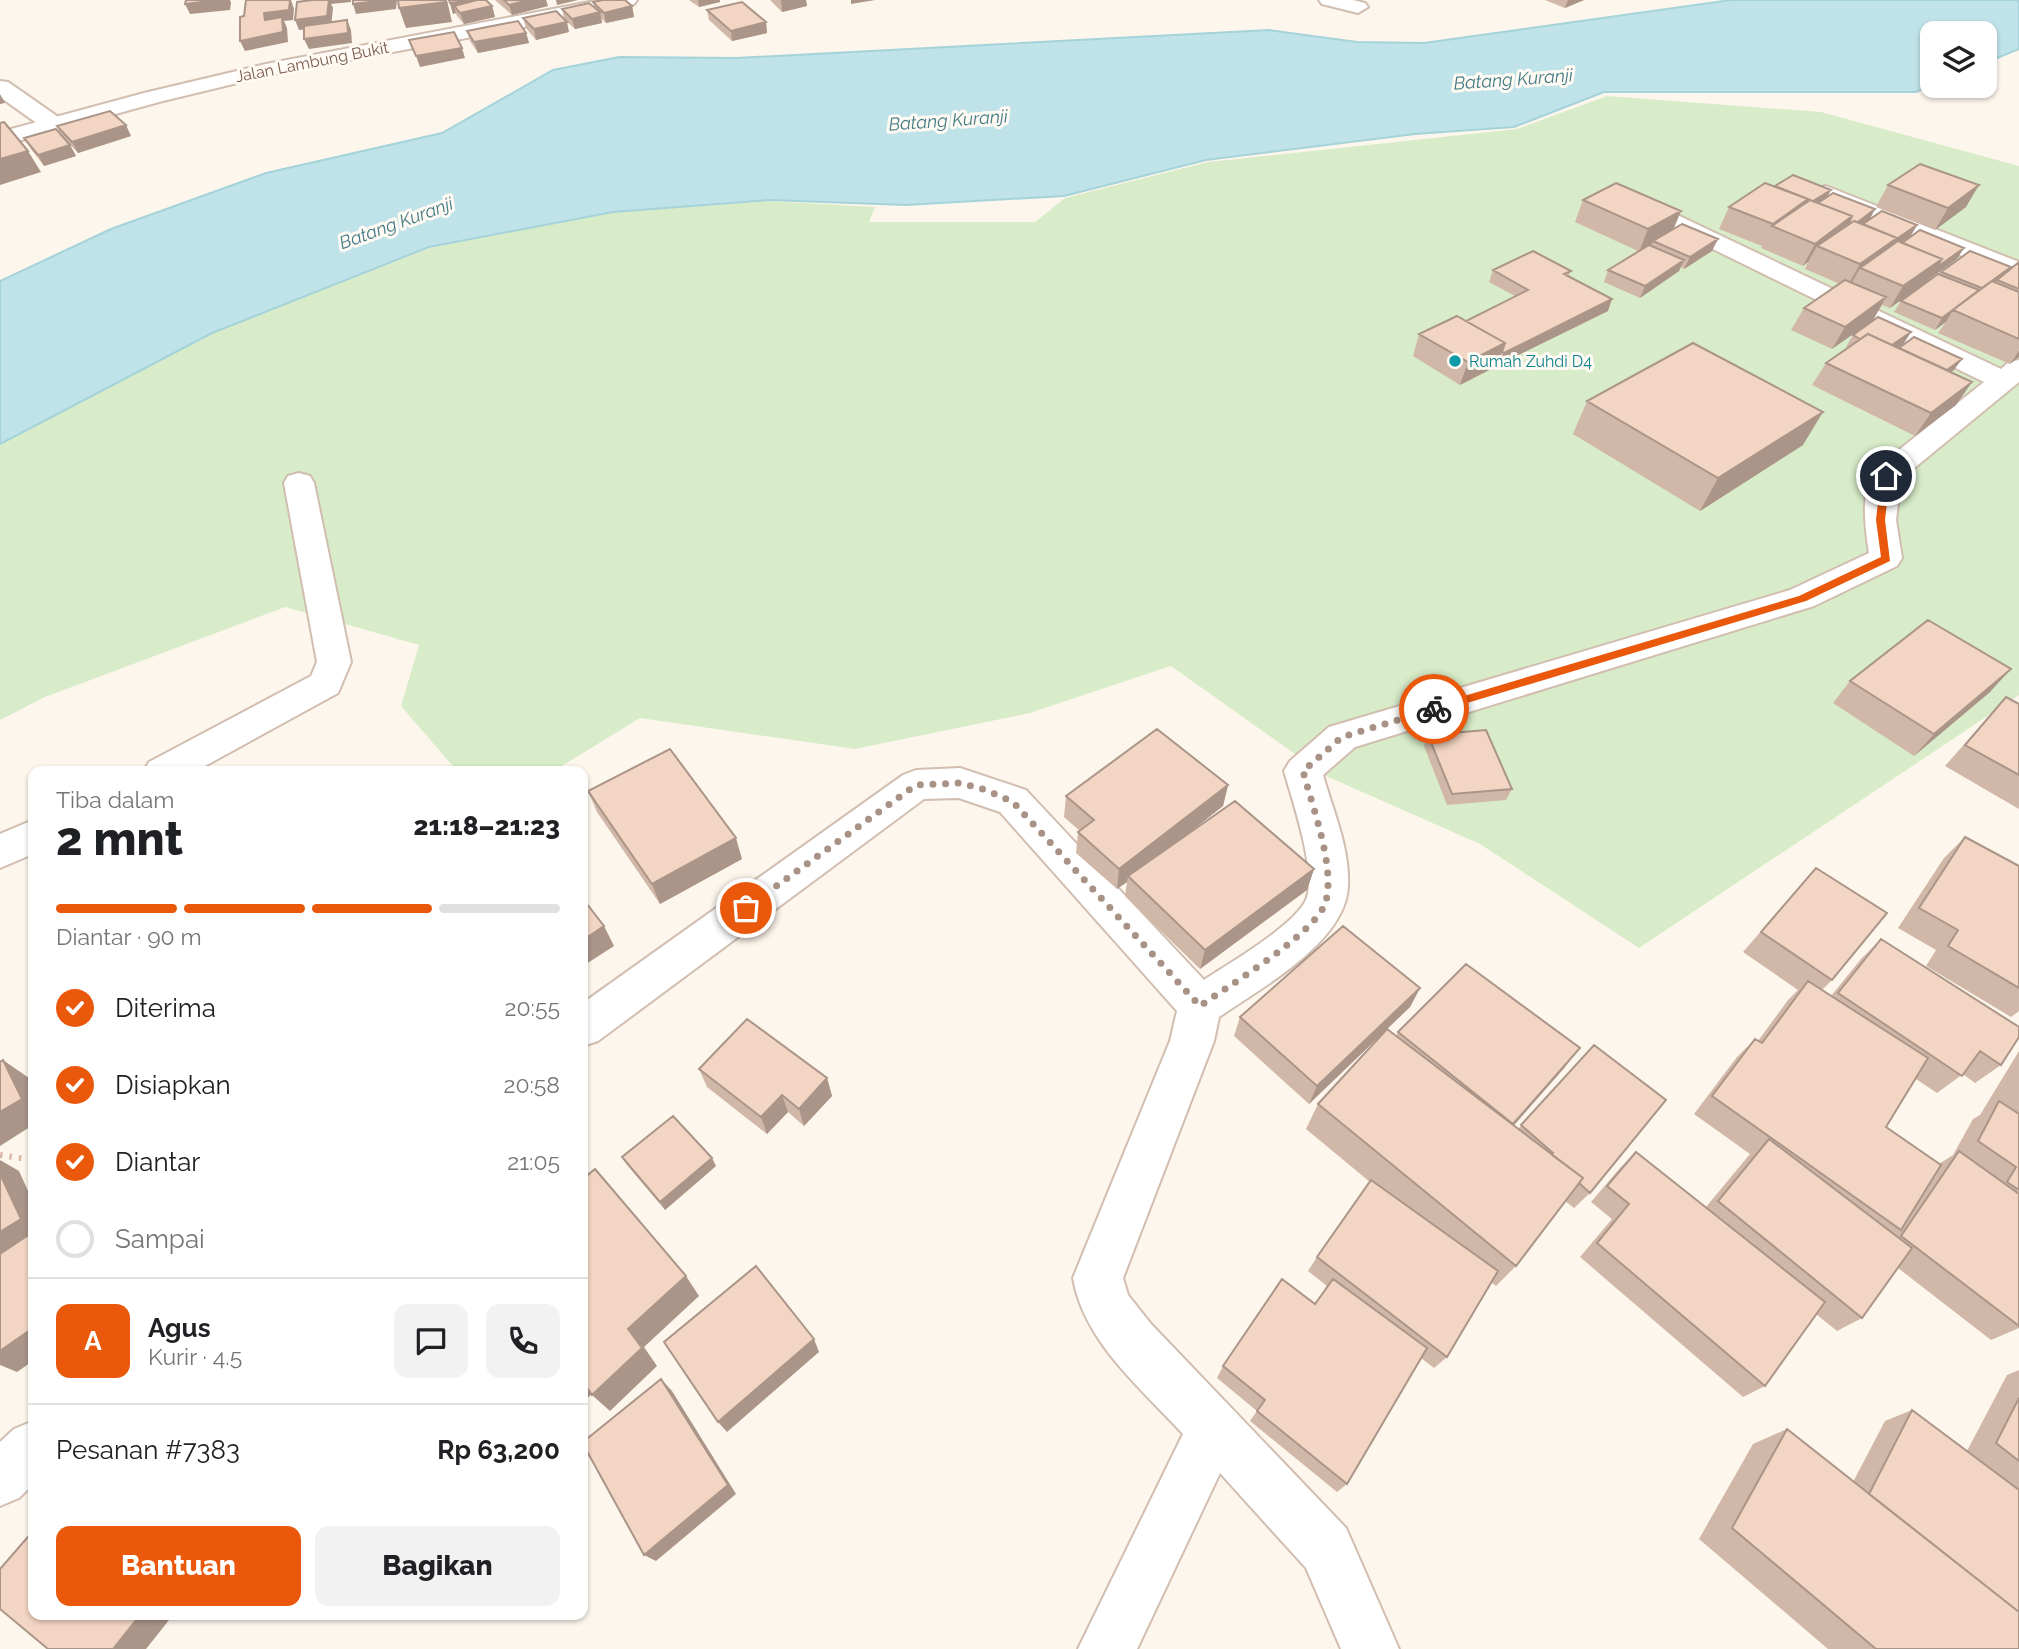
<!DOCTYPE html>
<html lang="id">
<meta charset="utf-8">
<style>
:root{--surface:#fff;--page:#f2f2f2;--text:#202124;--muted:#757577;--line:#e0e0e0;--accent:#ea580c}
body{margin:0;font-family:Raleway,sans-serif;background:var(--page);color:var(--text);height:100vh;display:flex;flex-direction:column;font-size:26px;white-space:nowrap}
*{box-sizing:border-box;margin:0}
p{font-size:23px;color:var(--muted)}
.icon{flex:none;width:38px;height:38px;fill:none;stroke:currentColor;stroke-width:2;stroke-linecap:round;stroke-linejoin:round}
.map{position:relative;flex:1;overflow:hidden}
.sheet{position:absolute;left:28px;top:766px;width:560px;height:854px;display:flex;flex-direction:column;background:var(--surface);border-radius:14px;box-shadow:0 2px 5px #0004}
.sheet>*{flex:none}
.buttons{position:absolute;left:1920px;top:21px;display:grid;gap:14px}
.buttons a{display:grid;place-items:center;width:77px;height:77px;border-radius:14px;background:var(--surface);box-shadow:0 2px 5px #0004;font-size:35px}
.pin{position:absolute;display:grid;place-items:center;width:60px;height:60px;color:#fff;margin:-30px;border:4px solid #fff;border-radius:50%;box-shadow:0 2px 7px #0007}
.courier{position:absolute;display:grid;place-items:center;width:70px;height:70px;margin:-35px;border:5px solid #ea580c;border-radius:50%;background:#fff;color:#222;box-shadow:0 2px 9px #0007}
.summary em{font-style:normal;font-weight:800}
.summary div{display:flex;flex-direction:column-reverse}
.summary{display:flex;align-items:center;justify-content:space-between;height:119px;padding:0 28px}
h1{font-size:46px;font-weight:800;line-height:52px}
.bar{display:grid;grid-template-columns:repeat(4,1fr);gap:10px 7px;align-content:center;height:84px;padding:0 28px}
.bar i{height:9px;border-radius:5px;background:var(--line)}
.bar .on{background:var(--accent)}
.bar p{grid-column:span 4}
.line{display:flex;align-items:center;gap:18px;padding:0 28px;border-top:2px solid var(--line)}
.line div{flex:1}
.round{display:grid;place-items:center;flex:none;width:74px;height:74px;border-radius:14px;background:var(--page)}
ol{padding:0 28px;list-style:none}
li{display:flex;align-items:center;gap:21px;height:77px}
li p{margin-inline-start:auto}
li .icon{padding:7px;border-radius:50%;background:var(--accent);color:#fff;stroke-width:4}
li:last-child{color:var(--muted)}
li i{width:38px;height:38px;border:4px solid var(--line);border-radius:50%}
.primary-button{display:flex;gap:14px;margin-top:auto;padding:14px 28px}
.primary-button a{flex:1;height:80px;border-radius:14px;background:var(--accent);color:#fff;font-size:28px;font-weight:800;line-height:80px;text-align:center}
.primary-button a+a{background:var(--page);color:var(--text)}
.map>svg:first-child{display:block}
</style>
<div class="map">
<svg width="2019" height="1649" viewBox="0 0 2019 1649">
<rect width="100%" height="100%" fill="#fdf6ec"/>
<!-- green -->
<path fill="#d8ecc9" d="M1607,96L1821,112L2019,166V695L1639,948L1480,844L1326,776L1171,666L1030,713L855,749L640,718L552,772H458L401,706L419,645L285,607L45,697L0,720V445L212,333L429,248L613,212L770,201L875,207L869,222H1035L1065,198L1208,162L1517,129Z"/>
<!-- water -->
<path fill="#bfe3e8" stroke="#a5d3da" stroke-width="2" d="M1731,0H2019V49L1985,63L1984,33H1932V85L1916,92H1604L1514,127L1415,134L1206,160L1064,196L906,205L770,200L613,212L429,247L212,333L0,444V281L111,229L266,173L442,133L553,70L619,57L736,58L1269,30L1357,42L1424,43Z"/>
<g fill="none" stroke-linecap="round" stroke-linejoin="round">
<!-- minor casing -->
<g stroke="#d1beb0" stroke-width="4">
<path id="minor" d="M1319,0H1353L1365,3L1368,7L1358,13L1322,4Z
M0,81L8,82L61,119L64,124L61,129H45L0,97Z
M1826,186L2019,262V279L1818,198L1814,193L1818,188Z
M1629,192L2001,369L2009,362L2019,360V382L1901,479L1896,520L1902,558L1897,566L1814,606L1355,747L1323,775C1333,811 1350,848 1348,886C1346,942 1261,988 1219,1017L1214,1041L1123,1278L1128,1295L1151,1324L1346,1528L1399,1649H1341L1306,1568L1220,1473L1137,1649H1078L1183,1434C1141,1388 1084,1342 1073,1278L1170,1041L1177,1011L1000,812L959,798L924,799L598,1041L583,1046V1003L903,775L916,770L960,768L1026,790L1204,980C1230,963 1290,928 1305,902C1319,877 1292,799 1284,771L1290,761L1329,727L1790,590L1869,553C1865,527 1860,492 1875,469L1984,382L1621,204L1617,199L1621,194Z
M299,473L310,476L314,483L351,662L338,693L194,772H143L149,762L311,676L317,662L284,483L288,476Z
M33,820V854L0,868V834Z
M33,1421V1484L19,1498L0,1506V1442L14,1429Z"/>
</g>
<!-- tertiary casing -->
<g stroke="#d1beb0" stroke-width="4">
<path id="tertiary" d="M600,0H637L634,4L587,15L266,76L159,102L0,146V132L144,93L266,64Z"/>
</g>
<!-- path -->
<path stroke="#d9b8a5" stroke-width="6" stroke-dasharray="2.5 7" stroke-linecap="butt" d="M0,1155L33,1160"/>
<!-- minor -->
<use href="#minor" fill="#fff" fill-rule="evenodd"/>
<!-- tertiary -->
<use href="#tertiary" fill="#fff" fill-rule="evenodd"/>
</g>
<!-- wall -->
<path fill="#d1b7a8" d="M449,0L492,6L495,17L464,24L457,16L456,13L453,14Z
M495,0H546L548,6L512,15Z
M689,0H720V2L699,7Z
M770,0H806L807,6L782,12Z
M1545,0H1584L1565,8Z
M593,2L632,6L634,17L606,23L601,18L602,23L575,29L564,19L562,9L594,7Z
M707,10L766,22L767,33L732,41L709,20Z
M523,18L569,32L536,40L526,28Z
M467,31L526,33L529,43L478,53L470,41Z
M57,126L131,136L78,153L63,137Z
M24,138L70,145L76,156L44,166L31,149Z
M1888,185L1966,207L1935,230L1876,207Z
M1775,186L1831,190L1827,197L1870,220L1917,225L1910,237L1964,248L1957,259L1890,308L1882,305L1873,320L1832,349L1791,330L1804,308L1840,284L1805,269L1808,262L1803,266L1761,248L1763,245L1762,246L1719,229L1729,207Z
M1583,200L1674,229L1712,251L1684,269L1681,267L1679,271L1640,298L1604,282L1608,270L1638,251L1575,222Z
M2019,262V357L2010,364L1938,333L1946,322L1935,330L1894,312L1901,301L1939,274L1941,272L2011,267L2009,270Z
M1493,270L1571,271L1568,276L1608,311L1500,364L1498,363L1497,366L1460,385L1413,356L1419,334L1466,321L1515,296L1489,282Z
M1911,332L1904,343L1898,348L1962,359L1951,372L1972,382L1956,405L1915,436L1812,385L1826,363L1848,348L1846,347L1853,335Z
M1587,401L1803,445L1700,511L1573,434Z
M1850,681L1990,692L1914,756L1833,703Z
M2006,697L2019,704V809L1945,766Z
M1428,735L1512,789L1506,800L1447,805L1424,746Z
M1228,785L1223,806L1187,834L1314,869L1307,890L1200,969L1125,896L1127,882L1117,889L1076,853L1078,832L1080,831L1064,817L1066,796Z
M588,791L742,859L660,904L597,812Z
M1965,837L2019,866V1011L2011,1017L1926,966L1936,950L1898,928L1944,858Z
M1816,868L1832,980L1822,990L1831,996L1861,959L1881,939L2001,1065L1975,1083L1963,1074L1937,1093L1916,1079L1886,1127L1939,1164L1953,1155L1973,1119L1980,1115L2019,1051V1328L1991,1340L1898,1268L1862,1318L1837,1331L1816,1314L1765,1386L1743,1397L1580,1257L1612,1219L1591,1202L1620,1168L1636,1152L1706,1207L1750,1154L1694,1114L1737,1057L1755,1039L1758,1041L1788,1000L1798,990L1743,952Z
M1420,988L1410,1007L1387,1029L1396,1036L1398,1032L1565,1067L1513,1126L1518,1129L1594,1045L1590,1193L1574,1208L1565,1201L1516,1266L1496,1286L1491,1282L1447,1357L1434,1368L1421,1358L1347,1484L1337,1492L1250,1421L1257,1411L1217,1378L1223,1366L1315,1304L1327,1286L1308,1271L1317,1257L1370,1182L1306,1129L1318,1104L1385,1031L1309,1104L1234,1036L1240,1017Z
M699,1069L827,1078L832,1096L804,1126L788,1112L767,1134L707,1087Z
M622,1157L716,1166L665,1210L627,1165Z
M2019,1370V1649H1828L1699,1539L1753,1444L1787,1429L1853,1482L1885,1421L1912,1410L1967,1451L2007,1375Z"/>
<!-- shaded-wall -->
<path fill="#aa9588" d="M220,0H230L231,3L230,10L190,14L185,4Z
M291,0L294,9L293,20L284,21L287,28L288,42L245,51L240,41L264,13Z
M303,0H351V2L331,4L333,8L331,27L299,30L295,20L306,7Z
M385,0H397L396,9L356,14L353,4Z
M447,0L452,22L406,28L399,8Z
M474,0L492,6L495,17L464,24L460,13L454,6L456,13L453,14L450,3Z
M529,0H546L548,6L512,15L509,5Z
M556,0H578L557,5Z
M698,0H720V2L699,7Z
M781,0H806L807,6L782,12Z
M851,0H875L851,4Z
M1568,0H1584L1565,8Z
M632,6L634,17L606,23L604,13Z
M600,12L602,23L575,29L572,19Z
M347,20L351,30L352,43L309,49L304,39Z
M567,22L569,32L536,40L534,29Z
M766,22L767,33L732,41L731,31Z
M526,33L529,43L478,53L474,42Z
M462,48L465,58L420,67L416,56Z
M0,94L5,103L0,104Z
M126,125L131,136L78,153L72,142Z
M70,145L76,156L44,166L38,155Z
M28,151L41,172L0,185V159Z
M1979,185L1966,207L1935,230L1948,208Z
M1831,190L1825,201L1772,226L1762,246L1773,224L1808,199Z
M1875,209L1869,221L1854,231L1851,227Z
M1681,211L1672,233L1653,241L1652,244L1639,252L1648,229Z
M1852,216L1840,239L1817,246L1808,262L1803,266L1815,244Z
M1917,225L1910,237L1889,252L1860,268L1851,284L1847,287L1860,264L1897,238Z
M1718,239L1712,251L1684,269L1690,257Z
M1964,248L1957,259L1929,279L1936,268Z
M1942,259L1928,281L1890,308L1903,286Z
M1684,260L1679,271L1640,298L1645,286Z
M2011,267L2004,278L1997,280L1992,287L1982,288Z
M1979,290L1953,310L1946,322L1935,330L1942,318Z
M1886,297L1873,320L1832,349L1845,327Z
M1612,299L1608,311L1500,364L1504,353Z
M1911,332L1904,343L1878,362L1885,351Z
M1505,343L1497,366L1460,385L1468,362Z
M2019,351V357L2010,364Z
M1962,359L1954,370L1931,388L1939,376Z
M1972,382L1956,405L1915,436L1931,413Z
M1823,412L1803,445L1700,511L1718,478Z
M2011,669L1990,692L1914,756L1934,734Z
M1228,785L1223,806L1131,879L1128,876L1127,882L1117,889L1119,869Z
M736,838L742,859L660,904L652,884Z
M1314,869L1307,890L1200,969L1205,950Z
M604,926L614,946L583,966V940Z
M1420,988L1410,1007L1309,1104L1317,1086Z
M1580,1048L1565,1067L1500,1141L1513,1124Z
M3,1060L29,1078L33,1087V1125L0,1146V1112Z
M827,1078L832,1096L804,1126L799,1109Z
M782,1095L788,1112L767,1134L761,1117Z
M712,1158L716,1166L665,1210L660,1202Z
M0,1160L19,1171L33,1202V1243L0,1265Z
M686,1276L699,1296L644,1347L657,1366L610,1411L592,1395L628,1329Z
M33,1328V1361L17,1372L0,1365V1351Z
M814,1339L819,1352L727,1432L718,1422Z
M661,1379L672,1391L736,1494L656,1561L644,1555Z
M583,1380L595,1391L583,1402Z
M140,1615H173L146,1649H113Z"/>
<!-- building -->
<path fill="#f3d5c3" stroke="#aa9588" stroke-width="2" d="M186,0H220L185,4Z
M246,0H290L289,10L264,13L265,20L282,17L283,32L240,41V17L244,16Z
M312,0H329L327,16L295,20L297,2Z
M353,0H385L353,4Z
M398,0H445L446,2L399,8Z
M449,0H474L450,3Z
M477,0H486L492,6L460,13L454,6Z
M504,0H529L509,5Z
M603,0H625L632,6L604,13L593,2Z
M742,2L766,22L731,31L707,10Z
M589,3L600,12L572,19L562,9Z
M556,11L567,22L534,29L523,18Z
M347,20L348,33L304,39V26Z
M518,21L526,33L474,42L467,31Z
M454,32L462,48L416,56L409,40Z
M110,111L126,125L72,142L57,126Z
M4,122L28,151L0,159V123Z
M56,129L70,145L38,155L24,138Z
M1920,164L1979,185L1948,208L1888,185Z
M1793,175L1831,190L1813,201L1810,200L1806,203L1808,199L1775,186Z
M1616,183L1681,211L1648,229L1583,200Z
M1765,183L1808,199L1773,224L1729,207Z
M1833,193L1875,209L1858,222L1854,221L1848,225L1852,216L1818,203Z
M1810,200L1852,216L1815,244L1772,226Z
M1882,211L1917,225L1895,240L1897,238L1863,224Z
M1854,221L1897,238L1860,264L1817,246Z
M1682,224L1718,239L1690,257L1653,241Z
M1920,230L1964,248L1936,268L1942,259L1902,243Z
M1898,241L1942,259L1903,286L1860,268Z
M1649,245L1684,260L1645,286L1608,270Z
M1533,251L1571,271L1564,274L1612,299L1504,353L1502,352L1505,343L1466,321L1528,290L1493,270Z
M1970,251L2011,267L1982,288L1941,272Z
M2019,262V289L1997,280Z
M1938,274L1979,290L1942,318L1901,301Z
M1845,280L1886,297L1845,327L1804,308Z
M1992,281L2019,292V339L1953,310Z
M1457,316L1505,343L1468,362L1419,334Z
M1878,317L1911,332L1892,345L1868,334L1860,339L1853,335Z
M1868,334L1972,382L1931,413L1826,363Z
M1914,337L1962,359L1947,370L1899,348Z
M1693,343L1823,412L1718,478L1587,401Z
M1928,620L2011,669L1934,734L1850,681Z
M2006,697L2019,704V775L1965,745Z
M1157,729L1228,785L1119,869L1078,832L1094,820L1066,796Z
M1486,730L1512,789L1452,794L1428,735Z
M670,749L736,838L652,884L588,791Z
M1235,801L1314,869L1205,950L1128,876Z
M1965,837L2019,866V988L1948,946L1958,930L1919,908Z
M1816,868L1887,913L1832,980L1761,932Z
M583,899L604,926L583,940Z
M1343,926L1420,988L1317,1086L1240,1017Z
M1881,939L2019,1027V1037L2001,1065L1980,1051L1962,1076L1838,993Z
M1466,964L1580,1048L1513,1124L1398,1032Z
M1808,981L1928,1058L1886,1127L1941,1165L1901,1230L1712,1096L1755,1039L1762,1043Z
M747,1019L827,1078L799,1109L782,1095L761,1117L699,1069Z
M1387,1029L1583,1178L1516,1266L1318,1104Z
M1594,1045L1666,1100L1590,1193L1579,1183L1583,1178L1552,1155L1553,1153L1521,1125Z
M3,1060L22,1099L0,1112V1062Z
M1999,1101L2019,1114V1190L2007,1182L2016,1167L1978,1141Z
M673,1116L712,1158L660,1202L622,1157Z
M1769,1139L1912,1248L1862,1318L1718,1201Z
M1959,1151L2019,1194V1326L1901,1236Z
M1636,1152L1825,1302L1765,1386L1597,1243L1629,1204L1607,1186Z
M595,1169L686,1276L628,1329L642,1348L592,1395L583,1382V1179Z
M0,1174L21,1219L0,1232Z
M1371,1180L1498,1271L1447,1357L1317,1257Z
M33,1232V1328L0,1351V1254Z
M756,1266L814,1339L718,1422L664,1342Z
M1282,1279L1315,1304L1333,1279L1427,1348L1347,1484L1257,1411L1265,1400L1223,1366Z
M661,1379L728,1485L644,1555L583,1444V1442Z
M2019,1398V1461L1996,1443Z
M1912,1410L2019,1490V1612L1869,1494Z
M1787,1429L2019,1612V1649H1876L1732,1528Z
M33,1531V1615H140L113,1649H48L0,1609V1569Z"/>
<!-- route -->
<path fill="#ea580c" d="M1886,473L1890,476L1885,520L1890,561L1806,601L1434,713L1428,709L1434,705L1799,596L1881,557L1876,520L1881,476Z"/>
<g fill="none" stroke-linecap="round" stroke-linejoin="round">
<!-- done -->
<path stroke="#a89285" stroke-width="7" stroke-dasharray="0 12.6" d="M746,908L916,785L960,783L986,790L1013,802L1200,1006C1228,986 1318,932 1326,901C1335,865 1312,806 1303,771L1342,737L1434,709"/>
</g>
<!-- markers -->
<circle fill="#0f9aa8" stroke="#fffaf3" stroke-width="2.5" cx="1455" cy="361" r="7"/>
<g text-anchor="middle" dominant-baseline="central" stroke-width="6" stroke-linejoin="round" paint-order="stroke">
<!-- far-street labels -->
<g font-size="16" fill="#7a5c4d" stroke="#fffaf3">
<text transform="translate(312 62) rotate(-11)">Jalan Lambung Bukit</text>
</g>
<!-- far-culture labels -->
<g font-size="16" fill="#0d838f" stroke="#fffaf3" text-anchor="start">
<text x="1469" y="361">Rumah Zuhdi D4</text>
</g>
<!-- far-water labels -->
<g font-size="18" font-style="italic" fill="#437c86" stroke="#fffaf3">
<text transform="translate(1513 79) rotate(-4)">Batang Kuranji</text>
<text transform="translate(948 120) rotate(-4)">Batang Kuranji</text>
<text transform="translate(396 223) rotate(-20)">Batang Kuranji</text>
</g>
</g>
</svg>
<div class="buttons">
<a><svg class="icon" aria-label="layers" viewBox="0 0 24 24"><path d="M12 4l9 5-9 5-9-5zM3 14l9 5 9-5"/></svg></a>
</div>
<div class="pin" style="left:746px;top:908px;background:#ea580c"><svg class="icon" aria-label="bag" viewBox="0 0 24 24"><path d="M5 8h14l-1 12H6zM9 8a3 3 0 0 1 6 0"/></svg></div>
<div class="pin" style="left:1886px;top:476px;background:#1f2937"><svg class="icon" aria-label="home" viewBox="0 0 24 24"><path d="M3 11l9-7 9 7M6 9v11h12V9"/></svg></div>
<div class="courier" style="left:1434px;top:709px"><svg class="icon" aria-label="bike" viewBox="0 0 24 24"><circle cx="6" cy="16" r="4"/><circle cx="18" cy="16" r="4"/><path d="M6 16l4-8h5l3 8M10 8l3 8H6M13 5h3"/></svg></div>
<section class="sheet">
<div class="summary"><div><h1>2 mnt</h1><p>Tiba dalam</p></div><em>21:18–21:23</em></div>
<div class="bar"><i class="on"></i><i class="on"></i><i class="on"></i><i></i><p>Diantar · 90 m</p></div>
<ol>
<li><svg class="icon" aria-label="check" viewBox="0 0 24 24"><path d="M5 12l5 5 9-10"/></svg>Diterima<p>20:55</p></li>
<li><svg class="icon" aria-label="check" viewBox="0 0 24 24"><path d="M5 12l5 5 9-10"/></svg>Disiapkan<p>20:58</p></li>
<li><svg class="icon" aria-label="check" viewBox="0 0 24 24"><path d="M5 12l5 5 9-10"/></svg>Diantar<p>21:05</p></li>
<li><i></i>Sampai</li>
</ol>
<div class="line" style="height:126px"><b class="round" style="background:var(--accent);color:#fff">A</b><div><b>Agus</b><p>Kurir · 4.5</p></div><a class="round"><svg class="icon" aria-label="chat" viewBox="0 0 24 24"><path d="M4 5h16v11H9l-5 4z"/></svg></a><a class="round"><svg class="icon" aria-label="phone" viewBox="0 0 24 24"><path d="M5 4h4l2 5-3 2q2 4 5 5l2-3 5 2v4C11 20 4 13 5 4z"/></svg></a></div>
<div class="line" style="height:91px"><div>Pesanan #7383</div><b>Rp 63,200</b></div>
<div class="primary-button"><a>Bantuan</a><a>Bagikan</a></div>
</section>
</div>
